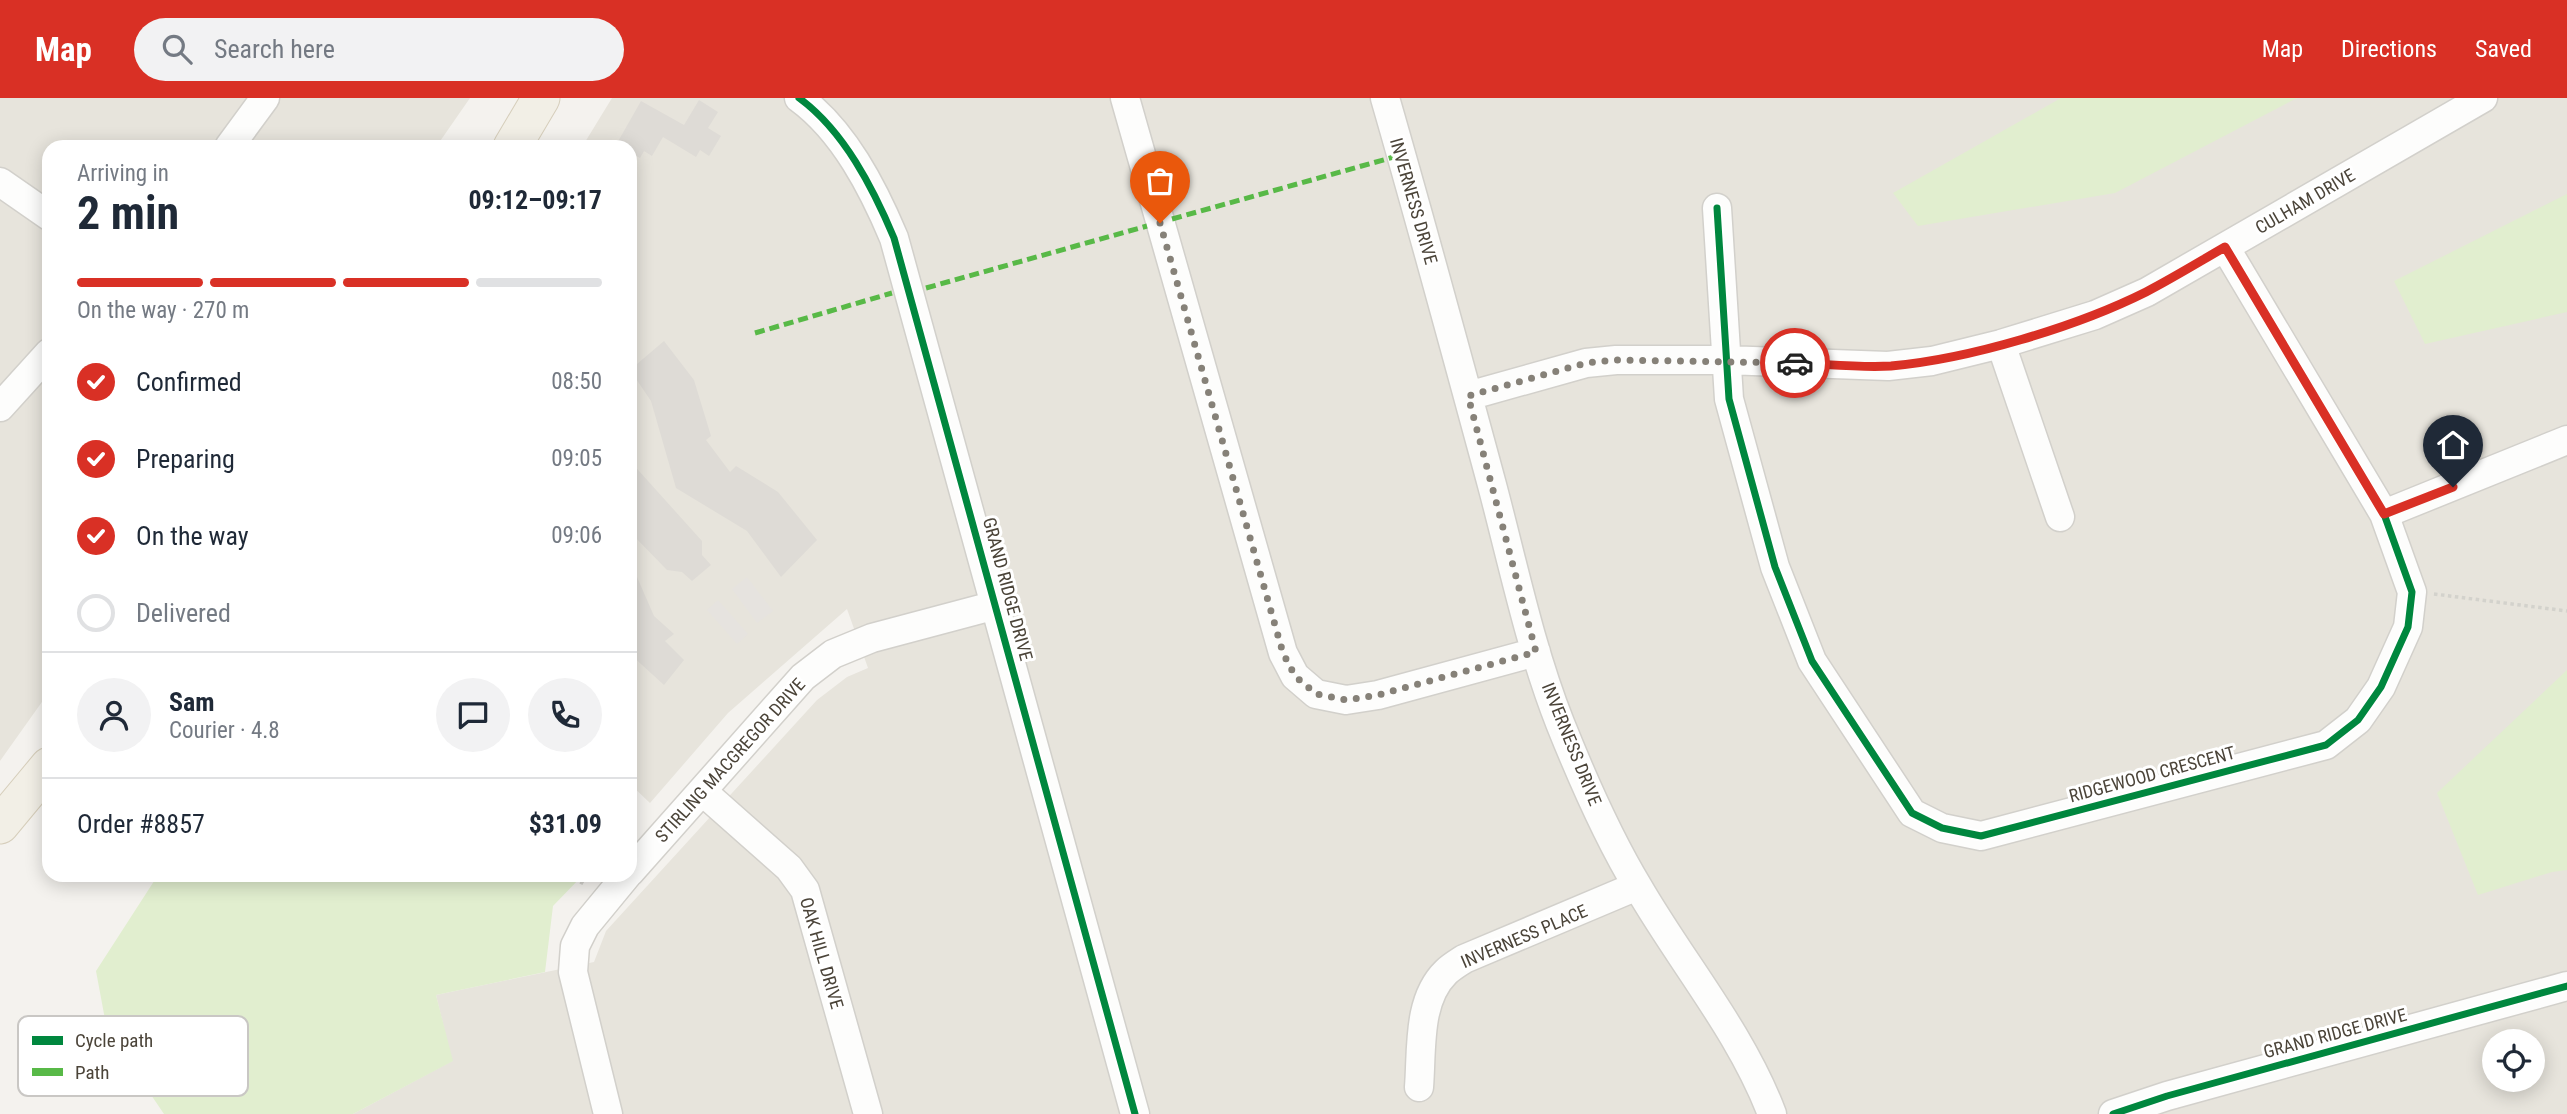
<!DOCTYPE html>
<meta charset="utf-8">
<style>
:root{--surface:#fff;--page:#f2f2f3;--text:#1f2937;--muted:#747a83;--line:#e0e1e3;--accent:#d93025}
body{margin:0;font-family:"Roboto Condensed",sans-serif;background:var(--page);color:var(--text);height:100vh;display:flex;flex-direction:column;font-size:26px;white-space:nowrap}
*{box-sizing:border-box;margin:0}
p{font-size:23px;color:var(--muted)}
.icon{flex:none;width:38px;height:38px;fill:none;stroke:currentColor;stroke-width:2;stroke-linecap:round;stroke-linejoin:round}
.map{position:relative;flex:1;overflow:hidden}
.drawer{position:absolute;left:42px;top:42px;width:595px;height:742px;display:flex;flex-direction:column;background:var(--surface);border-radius:21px;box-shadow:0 4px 18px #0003}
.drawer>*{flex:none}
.buttons{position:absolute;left:2482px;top:931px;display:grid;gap:14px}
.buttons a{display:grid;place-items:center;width:63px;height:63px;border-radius:50%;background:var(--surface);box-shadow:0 4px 18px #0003;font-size:35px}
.pin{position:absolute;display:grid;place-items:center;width:60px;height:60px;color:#fff;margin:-72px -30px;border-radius:50% 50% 50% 0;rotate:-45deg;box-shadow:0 0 7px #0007}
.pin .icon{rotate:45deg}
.courier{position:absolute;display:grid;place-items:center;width:70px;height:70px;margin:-35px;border:5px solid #d93025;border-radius:50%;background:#fff;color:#222;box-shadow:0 2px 9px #0007}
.summary em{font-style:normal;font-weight:700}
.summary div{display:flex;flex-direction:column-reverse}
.summary{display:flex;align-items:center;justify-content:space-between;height:119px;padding:0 35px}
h1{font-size:46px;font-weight:700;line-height:52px}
.bar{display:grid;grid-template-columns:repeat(4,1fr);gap:10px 7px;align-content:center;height:84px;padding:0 35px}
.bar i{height:9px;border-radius:5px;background:var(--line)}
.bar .active{background:var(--accent)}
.bar p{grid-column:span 4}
.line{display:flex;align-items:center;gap:18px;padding:0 35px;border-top:2px solid var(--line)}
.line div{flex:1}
.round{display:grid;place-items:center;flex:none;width:74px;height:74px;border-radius:37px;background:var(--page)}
ol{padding:0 35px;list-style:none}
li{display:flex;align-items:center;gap:21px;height:77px}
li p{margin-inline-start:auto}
li .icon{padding:7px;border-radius:50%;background:var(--accent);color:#fff;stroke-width:4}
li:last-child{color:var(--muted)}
li i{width:38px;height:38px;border:4px solid var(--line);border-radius:50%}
header{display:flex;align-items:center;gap:42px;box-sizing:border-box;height:98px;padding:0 35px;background:var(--accent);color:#fff}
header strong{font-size:33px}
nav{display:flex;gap:38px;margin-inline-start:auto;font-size:24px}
.search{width:490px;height:63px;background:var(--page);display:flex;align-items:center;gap:18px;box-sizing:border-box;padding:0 24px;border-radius:38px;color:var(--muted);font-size:26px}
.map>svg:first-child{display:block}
</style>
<header>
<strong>Map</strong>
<div class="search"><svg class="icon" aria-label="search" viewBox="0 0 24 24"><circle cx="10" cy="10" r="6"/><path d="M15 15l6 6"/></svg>Search here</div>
<nav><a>Map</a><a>Directions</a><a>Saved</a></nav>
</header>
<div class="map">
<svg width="2567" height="1016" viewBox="0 0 2567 1016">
<rect width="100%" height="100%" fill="#f4f2ee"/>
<!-- residential -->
<path fill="#e7e4dc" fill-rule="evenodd" d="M0,0H470L436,49H49V594L0,663Z
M612,0H2567V1016H353L452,963L436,897L594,864L606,833L817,602L847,579L868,570L847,511L728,615L650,705L630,686V49H582ZM2494,943H2532V982H2494Z"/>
<!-- green -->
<path fill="#e1eecf" d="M2061,0H2297L2115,95L1918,128L1893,95Z
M2567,96V214L2425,246L2394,183Z
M2567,572V772L2552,774L2478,797L2437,695Z
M158,777H583L553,808L545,874L436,897L453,963L353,1016H164L107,932L96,873Z"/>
<!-- parking -->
<path fill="#e6e3df" d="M747,479L773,513L757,525L732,491Z
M718,502L748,536L737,546L707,512Z"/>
<!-- building -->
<path fill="#dedbd6" d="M699,2L718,14L708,30L721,38L709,58L700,52L696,59L663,39L652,58L644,53L640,60L630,55V49L616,47L641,3L684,27Z
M664,243L694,282L711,338L706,342L730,374L736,368L778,394L817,442L781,479L747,433L676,390L651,303L630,272Z
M630,363L702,443V457L711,467L692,483L682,474L667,472L630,434Z
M630,463L654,518L674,536L665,543L684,562L664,587L630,556Z"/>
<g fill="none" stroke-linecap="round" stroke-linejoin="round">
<!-- minor casing -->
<g stroke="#d2d0cb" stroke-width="31">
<path id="minor" d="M799,0C844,33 873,90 894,140L1135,1016
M1125,0L1283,555L1295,578L1316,596L1346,602L1378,597L1536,554
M1385,0C1422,128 1457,258 1492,387C1513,466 1530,549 1560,625C1582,680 1607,738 1638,789C1682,865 1741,934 1772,1016
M229,49L265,0
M0,84L49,118
M1717,110L1729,301L1775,469L1812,563L1912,715L1942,730L1981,738L2326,647L2358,622L2381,589L2408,529L2412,494L2384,416L2225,149
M2001,246L2060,419
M1468,298L1586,265L1616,262H1725L1888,268L1932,263L2001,246L2095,217L2147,194L2483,0
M0,309L49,255
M2384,416L2567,342
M702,693L789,770L805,792L868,1016
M630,774L803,579L833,556L872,540L996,507
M1419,989C1422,952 1417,902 1446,874C1451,869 1458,865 1464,861L1637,788
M608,1016L573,874L575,848L585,828L627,777
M2113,1016L2167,998L2567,888"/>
</g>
<!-- major casing -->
<g stroke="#d6cebb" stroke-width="39">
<path id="major" d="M512,49L541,0
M0,727L49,668"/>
</g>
<!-- path -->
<path stroke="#d3d2cc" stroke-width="3.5" stroke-dasharray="3.5 3.5" stroke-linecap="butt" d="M2434,496L2567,513
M568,777L584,786"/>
<!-- minor -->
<use href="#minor" stroke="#fdfdfc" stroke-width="28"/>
<!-- major -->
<use href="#major" stroke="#f2efe6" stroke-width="37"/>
<!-- quiet -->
<path stroke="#58b947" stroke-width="5" stroke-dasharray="10 5" stroke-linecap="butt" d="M1172,121L1401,57
M926,190L1147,128
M755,235L892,195"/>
<!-- cycleway casing -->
<g stroke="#fff" stroke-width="11">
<path id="cycleway" d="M799,0C844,33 873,90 894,140L1135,1016
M1717,110L1729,301L1775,469L1812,563L1912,715L1942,730L1981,738L2326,647L2358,622L2381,589L2408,529L2412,494L2384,416L2225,149
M2113,1016L2167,998L2567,888"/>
</g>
<!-- cycleway -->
<use href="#cycleway" stroke="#00873e" stroke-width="7"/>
</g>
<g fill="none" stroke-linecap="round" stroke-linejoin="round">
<!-- done -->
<path stroke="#868178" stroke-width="7" stroke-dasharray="0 12.6" d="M1160,125L1283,555L1295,578L1316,596L1346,602L1378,597L1536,554L1468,298L1586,265L1616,262L1795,265"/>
<!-- route -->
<path stroke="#d93025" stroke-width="9" d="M1795,265C1826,266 1860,270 1891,268C1969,261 2076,229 2146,194C2173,180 2199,164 2225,149L2384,416L2453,389"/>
</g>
<g text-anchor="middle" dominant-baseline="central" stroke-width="6" stroke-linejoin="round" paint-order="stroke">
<!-- street labels -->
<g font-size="18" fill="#4b4439" stroke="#fff">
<text transform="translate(1414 103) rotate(74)">INVERNESS DRIVE</text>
<text transform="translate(2305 103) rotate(-30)">CULHAM DRIVE</text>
<text transform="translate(1008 491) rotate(75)">GRAND RIDGE DRIVE</text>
<text transform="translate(1572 646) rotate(68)">INVERNESS DRIVE</text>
<text transform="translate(730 662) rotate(-48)">STIRLING MACGREGOR DRIVE</text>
<text transform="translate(2152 676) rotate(-15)">RIDGEWOOD CRESCENT</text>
<text transform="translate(1524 838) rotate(-23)">INVERNESS PLACE</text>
<text transform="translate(822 855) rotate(74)">OAK HILL DRIVE</text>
<text transform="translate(2335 935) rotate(-15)">GRAND RIDGE DRIVE</text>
</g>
</g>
<!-- legend -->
<rect x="18" y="918" width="230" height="80" rx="10" fill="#fff" stroke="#c9c7c4" stroke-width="2"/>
<rect x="32" y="938" width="31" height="9" fill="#00873e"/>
<rect x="32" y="970" width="31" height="8" fill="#58b947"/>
<g font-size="19" fill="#4b4439">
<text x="75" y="949">Cycle path</text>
<text x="75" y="981">Path</text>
</g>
</svg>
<div class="buttons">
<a><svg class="icon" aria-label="locate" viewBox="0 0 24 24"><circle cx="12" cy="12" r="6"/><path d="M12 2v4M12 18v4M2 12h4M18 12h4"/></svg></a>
</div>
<div class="pin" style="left:1160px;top:125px;background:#ea580c"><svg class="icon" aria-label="bag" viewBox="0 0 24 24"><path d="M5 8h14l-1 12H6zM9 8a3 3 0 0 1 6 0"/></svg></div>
<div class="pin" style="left:2453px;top:389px;background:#1f2937"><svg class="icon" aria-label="home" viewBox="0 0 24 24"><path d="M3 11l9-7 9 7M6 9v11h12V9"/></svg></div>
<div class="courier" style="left:1795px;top:265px"><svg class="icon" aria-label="car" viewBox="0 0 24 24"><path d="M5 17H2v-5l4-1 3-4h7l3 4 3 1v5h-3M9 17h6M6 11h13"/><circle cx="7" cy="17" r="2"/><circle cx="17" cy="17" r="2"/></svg></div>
<section class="drawer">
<div class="summary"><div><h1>2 min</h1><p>Arriving in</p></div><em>09:12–09:17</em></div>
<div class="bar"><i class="active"></i><i class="active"></i><i class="active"></i><i></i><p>On the way · 270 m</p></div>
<ol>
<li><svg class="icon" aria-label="check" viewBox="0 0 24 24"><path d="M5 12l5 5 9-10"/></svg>Confirmed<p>08:50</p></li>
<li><svg class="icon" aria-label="check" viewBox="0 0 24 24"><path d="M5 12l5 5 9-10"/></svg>Preparing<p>09:05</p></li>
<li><svg class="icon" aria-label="check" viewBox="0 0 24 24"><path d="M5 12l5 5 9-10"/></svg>On the way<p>09:06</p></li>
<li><i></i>Delivered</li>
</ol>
<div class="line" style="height:126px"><a class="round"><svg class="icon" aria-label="person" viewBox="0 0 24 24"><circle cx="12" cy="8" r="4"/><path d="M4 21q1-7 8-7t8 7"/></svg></a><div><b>Sam</b><p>Courier · 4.8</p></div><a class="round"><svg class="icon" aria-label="chat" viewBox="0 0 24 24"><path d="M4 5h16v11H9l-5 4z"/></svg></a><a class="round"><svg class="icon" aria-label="phone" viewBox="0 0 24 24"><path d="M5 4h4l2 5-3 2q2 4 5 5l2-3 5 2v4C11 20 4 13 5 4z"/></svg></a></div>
<div class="line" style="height:91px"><div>Order #8857</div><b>$31.09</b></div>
</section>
</div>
